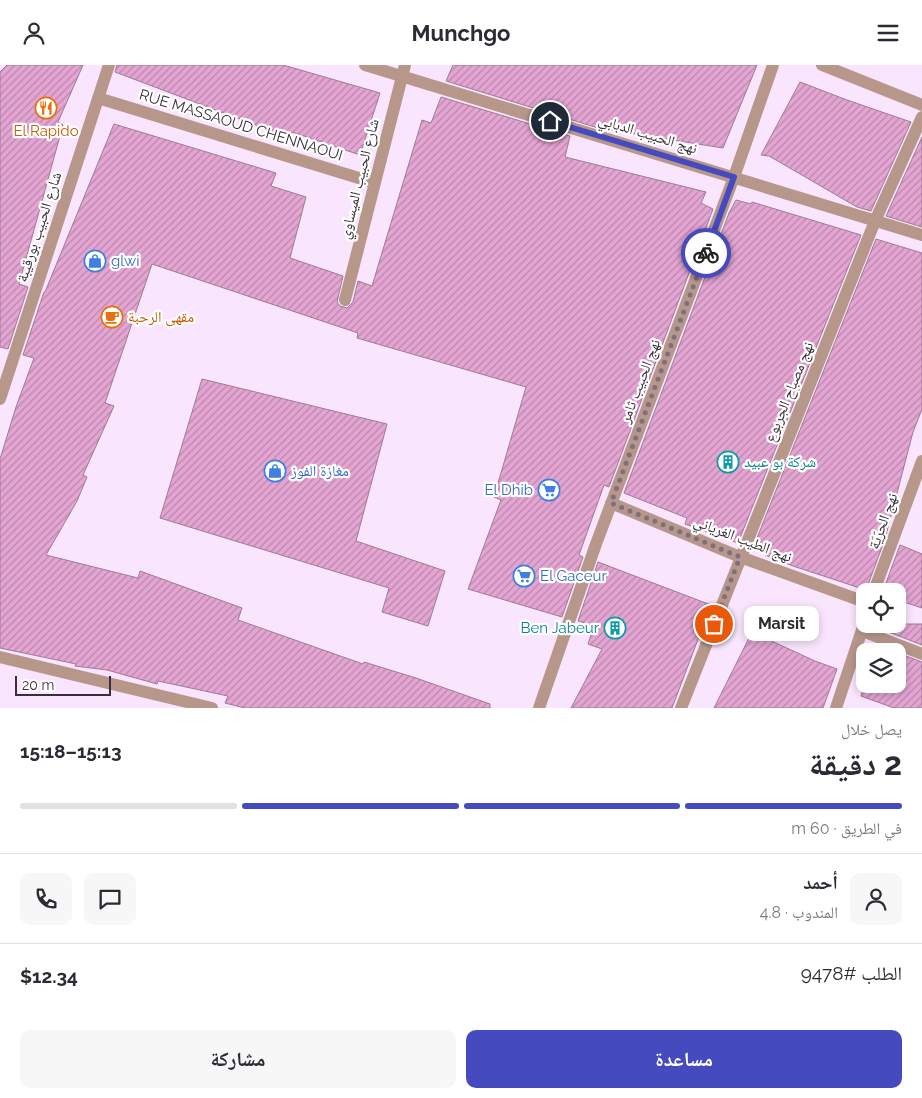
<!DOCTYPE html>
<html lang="ar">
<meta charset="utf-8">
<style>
:root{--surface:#fff;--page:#f7f7f7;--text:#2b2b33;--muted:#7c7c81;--line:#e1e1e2;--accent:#464abf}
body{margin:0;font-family:Raleway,"Noto Naskh Arabic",sans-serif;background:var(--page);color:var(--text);direction:rtl;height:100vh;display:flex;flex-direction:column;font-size:19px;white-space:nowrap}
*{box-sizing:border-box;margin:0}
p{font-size:16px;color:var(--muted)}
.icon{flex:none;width:28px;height:28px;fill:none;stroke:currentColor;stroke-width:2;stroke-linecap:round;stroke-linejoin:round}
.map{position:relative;height:643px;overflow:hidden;direction:ltr}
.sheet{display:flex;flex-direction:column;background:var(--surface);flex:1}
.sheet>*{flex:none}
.buttons{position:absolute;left:856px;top:518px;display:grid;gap:10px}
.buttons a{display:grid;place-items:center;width:50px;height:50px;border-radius:10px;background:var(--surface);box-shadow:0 2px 8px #0003;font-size:25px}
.scale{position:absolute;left:15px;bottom:12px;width:96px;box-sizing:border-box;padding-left:5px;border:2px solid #382f3b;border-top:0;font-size:14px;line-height:18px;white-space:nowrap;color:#382f3b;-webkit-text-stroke:4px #fff;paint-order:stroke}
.pin{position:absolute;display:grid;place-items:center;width:42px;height:42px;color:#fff;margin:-21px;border:2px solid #fff;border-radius:50%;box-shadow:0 1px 5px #0007}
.courier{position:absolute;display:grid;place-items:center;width:50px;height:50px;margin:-25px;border:4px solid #464abf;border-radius:50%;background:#fff;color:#222;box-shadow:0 1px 6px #0007}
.bubble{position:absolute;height:35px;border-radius:10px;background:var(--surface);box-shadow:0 2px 8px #0003;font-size:16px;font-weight:700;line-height:35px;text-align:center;direction:rtl}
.headline em{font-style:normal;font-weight:700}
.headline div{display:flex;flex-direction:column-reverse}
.headline{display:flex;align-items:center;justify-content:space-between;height:85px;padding:0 20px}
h1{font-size:32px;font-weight:700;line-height:38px}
.bar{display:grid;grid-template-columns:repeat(4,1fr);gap:8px 5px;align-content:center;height:60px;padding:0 20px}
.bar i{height:6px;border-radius:4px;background:var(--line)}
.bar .selected{background:var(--accent)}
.bar p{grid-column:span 4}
.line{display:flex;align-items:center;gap:12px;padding:0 20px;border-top:1px solid var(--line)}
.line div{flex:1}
.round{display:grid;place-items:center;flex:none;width:52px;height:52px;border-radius:10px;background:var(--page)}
.primary-button{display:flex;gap:10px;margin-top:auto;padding:10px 20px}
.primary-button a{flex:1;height:58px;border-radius:10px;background:var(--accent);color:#fff;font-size:20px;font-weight:700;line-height:58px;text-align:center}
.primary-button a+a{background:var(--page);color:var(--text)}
header{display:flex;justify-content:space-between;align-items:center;height:65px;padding:0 20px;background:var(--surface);font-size:22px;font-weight:700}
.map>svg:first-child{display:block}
</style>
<header><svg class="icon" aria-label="menu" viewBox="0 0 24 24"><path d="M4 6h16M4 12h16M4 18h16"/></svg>Munchgo<svg class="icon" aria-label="person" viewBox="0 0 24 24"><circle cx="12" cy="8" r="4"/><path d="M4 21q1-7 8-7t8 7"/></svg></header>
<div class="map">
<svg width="922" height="643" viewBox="0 0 922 643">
<defs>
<pattern id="building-hatch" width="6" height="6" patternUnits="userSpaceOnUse" patternTransform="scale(1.25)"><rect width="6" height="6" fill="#e4a5d3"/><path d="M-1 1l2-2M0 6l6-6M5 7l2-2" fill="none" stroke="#ba87ac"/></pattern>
</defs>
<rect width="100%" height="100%" fill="#f9e5fd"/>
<!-- building -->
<path fill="url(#building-hatch)" stroke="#9b7c92" d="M7,0H83L58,57L63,60L19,219L28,222L8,284L0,282V7Z
M117,0H283L380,28L360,90L292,67L290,73L115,7Z
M453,0H757L723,83L598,63L446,16Z
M800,17L847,35L911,57L871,146L857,142L769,91L761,90Z
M441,32L570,71L565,92L706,127L701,138L713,144L609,422L604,420L579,490L583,492L562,552L468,524L501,435L494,432L526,322L357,273L358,268L152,199L105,338L114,341L83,410L87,412L77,436L46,490L138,513L140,506L242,543L238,555L363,599L364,597L416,613L490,639V643H245L225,638L228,631L158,616L157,619L107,605L75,601L76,599L0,583V394L16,342L34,293L23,290L44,227H45L114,59L276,108L271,121L306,132L290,193L343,211L337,237L340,241L347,243L353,237L358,216L372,221L422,55L431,58Z
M922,72V162L886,151Z
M736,135L751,139L752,137L861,170L738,478L685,459L687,453L624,428L729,148Z
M876,174L922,188V344L913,367L885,474L866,525L793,501L765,490L766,487L753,483Z
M202,314L387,359L356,476L445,506L428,561L382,547L389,523L160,453Z
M900,480L922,489V543L898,535V526H883Z
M598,497L711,540L672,643H571L602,584L588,579L594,561L578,556Z
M882,559H922V580L881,564Z
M752,567L815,596L837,604L823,643H714Z
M898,588L922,597V643H894L861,631L865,617V619H898Z"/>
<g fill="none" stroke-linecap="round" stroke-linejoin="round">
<!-- minor -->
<path stroke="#b8978b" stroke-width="12" d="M365,0L922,170
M822,0L922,40
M98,33L375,118
M345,235L405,0
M0,334L109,0
M611,438L740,492L865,537
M874,526L922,396
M862,566L922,589
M0,592L212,643
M539,643L596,479L734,112L773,0
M681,643L875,156L922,52
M836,643L865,556"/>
</g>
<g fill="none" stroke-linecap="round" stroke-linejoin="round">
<!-- done -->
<path stroke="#7c6f7f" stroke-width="5" stroke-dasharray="0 9" d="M706,188L611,438L740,492L714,559"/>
<!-- route -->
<path stroke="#464abf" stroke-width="6" d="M550,56L734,112L706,188"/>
</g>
<!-- icons -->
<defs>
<g id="restaurant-ring" transform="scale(1.125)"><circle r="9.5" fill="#fff" stroke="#e8710a" stroke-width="1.5"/><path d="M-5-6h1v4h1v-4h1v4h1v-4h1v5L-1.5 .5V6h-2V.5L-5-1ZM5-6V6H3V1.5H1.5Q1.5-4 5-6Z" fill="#e8710a"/></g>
<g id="shop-ring" transform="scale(1.125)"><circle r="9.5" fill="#fff" stroke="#3f7fe0" stroke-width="1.5"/><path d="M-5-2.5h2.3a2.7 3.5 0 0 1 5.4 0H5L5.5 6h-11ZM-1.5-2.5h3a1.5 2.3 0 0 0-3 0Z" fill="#3f7fe0"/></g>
<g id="cafe-ring" transform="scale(1.125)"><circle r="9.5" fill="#fff" stroke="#e8710a" stroke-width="1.5"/><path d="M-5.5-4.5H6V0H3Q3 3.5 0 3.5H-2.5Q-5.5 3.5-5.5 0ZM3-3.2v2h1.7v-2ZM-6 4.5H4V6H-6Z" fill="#e8710a"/></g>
<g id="building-ring" transform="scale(1.125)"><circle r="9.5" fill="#fff" stroke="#0f9aa8" stroke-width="1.5"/><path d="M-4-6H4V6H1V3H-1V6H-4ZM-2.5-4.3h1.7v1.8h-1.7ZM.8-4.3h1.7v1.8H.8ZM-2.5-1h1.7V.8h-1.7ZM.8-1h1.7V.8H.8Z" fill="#0f9aa8"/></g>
<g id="supermarket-ring" transform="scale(1.125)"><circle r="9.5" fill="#fff" stroke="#3f7fe0" stroke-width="1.5"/><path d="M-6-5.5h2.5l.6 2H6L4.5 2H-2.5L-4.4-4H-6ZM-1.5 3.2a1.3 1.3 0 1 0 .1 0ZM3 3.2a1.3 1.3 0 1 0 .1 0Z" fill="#3f7fe0"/></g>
</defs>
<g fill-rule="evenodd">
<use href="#restaurant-ring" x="46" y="43"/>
<use href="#shop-ring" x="95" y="196"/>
<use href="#cafe-ring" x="112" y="252"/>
<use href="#building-ring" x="728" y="397"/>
<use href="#shop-ring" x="275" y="406"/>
<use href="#supermarket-ring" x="549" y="425"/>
<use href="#supermarket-ring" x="524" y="511"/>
<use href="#building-ring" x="615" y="563"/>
</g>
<g text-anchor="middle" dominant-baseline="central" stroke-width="4.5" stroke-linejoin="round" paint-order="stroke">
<!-- street labels -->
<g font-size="15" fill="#382f3b" stroke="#fff">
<text transform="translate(241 60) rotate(17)">RUE MASSAOUD CHENNAOUI</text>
<text transform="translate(648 69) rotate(17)">نهج الحبيب الدبابي</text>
<text transform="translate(359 114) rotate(-76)">شارع الحبيب الميساوي</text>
<text transform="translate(39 162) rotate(-72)">شارع الحبيب بورقيبة</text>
<text transform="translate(640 316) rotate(-69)">نهج الحبيب ثامر</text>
<text transform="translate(789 327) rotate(-68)">نهج مصباح الجربوع</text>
<text transform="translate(883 456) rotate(-70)">نهج الحرّيّة</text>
<text transform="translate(743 474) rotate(21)">نهج الطيب الغرياني</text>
</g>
<!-- food labels -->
<g font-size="15" fill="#c56008" stroke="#fff">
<text x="46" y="66">El Rapido</text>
<text x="128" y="252" text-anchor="start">مقهى الرحبة</text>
</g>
<!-- shop labels -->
<g font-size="15" fill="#366cbe" stroke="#fff" text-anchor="start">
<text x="111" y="196">glwi</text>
<text x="291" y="406">مغازة الفوز</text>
<text x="533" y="425" text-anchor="end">El Dhib</text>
<text x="540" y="511">El Gaceur</text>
</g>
<!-- culture labels -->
<g font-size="15" fill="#0d838f" stroke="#fff" text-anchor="start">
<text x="744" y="397">شركة بو عبيد</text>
<text x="599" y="563" text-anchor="end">Ben Jabeur</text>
</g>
</g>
</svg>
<div class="buttons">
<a><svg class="icon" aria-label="locate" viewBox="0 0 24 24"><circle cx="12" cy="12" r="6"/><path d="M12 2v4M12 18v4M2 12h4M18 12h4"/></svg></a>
<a><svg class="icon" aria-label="layers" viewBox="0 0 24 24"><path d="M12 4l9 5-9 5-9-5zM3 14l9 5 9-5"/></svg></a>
</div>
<div class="scale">20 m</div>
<div class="pin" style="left:714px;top:559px;background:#ea580c"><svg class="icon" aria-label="bag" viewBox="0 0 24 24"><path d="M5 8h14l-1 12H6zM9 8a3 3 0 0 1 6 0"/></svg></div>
<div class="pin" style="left:550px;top:56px;background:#1f2937"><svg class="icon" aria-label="home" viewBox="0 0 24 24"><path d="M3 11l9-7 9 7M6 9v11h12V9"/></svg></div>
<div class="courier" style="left:706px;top:188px"><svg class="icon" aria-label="bike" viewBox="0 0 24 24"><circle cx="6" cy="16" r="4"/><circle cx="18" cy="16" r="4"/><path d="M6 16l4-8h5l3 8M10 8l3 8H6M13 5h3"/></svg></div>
<div class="bubble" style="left:744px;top:541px;width:75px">Marsit</div>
</div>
<section class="sheet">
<div class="headline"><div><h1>2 دقيقة</h1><p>يصل خلال</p></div><em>15:13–15:18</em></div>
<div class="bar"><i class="selected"></i><i class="selected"></i><i class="selected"></i><i></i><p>في الطريق · 60 m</p></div>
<div class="line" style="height:90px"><a class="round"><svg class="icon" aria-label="person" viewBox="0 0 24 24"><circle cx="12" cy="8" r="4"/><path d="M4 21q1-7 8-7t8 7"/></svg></a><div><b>أحمد</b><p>المندوب · 4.8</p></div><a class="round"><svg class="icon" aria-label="chat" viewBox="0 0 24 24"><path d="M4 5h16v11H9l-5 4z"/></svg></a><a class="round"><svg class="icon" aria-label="phone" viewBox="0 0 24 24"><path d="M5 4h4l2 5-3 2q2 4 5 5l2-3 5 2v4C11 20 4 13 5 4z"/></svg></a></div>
<div class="line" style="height:65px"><div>الطلب #9478</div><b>$12.34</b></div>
<div class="primary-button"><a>مساعدة</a><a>مشاركة</a></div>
</section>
